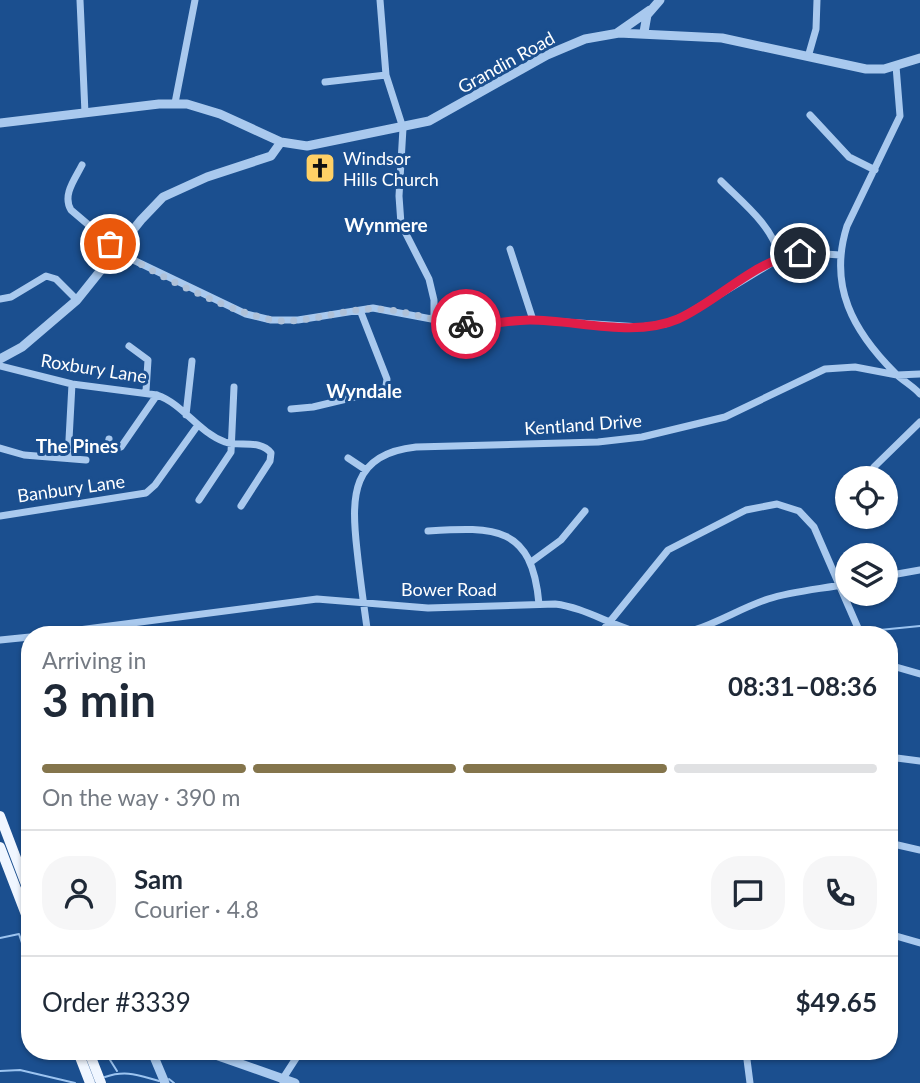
<!DOCTYPE html>
<meta charset="utf-8">
<style>
:root{--surface:#fff;--page:#f6f6f7;--text:#1f2937;--muted:#747a83;--line:#e0e1e3;--accent:#84754c}
body{margin:0;font-family:Lato,sans-serif;background:var(--page);color:var(--text);height:100vh;display:flex;flex-direction:column;font-size:26px;white-space:nowrap}
*{box-sizing:border-box;margin:0}
p{font-size:23px;color:var(--muted)}
.icon{flex:none;width:38px;height:38px;fill:none;stroke:currentColor;stroke-width:2;stroke-linecap:round;stroke-linejoin:round}
.map{position:relative;flex:1;overflow:hidden}
.sheet{position:absolute;left:21px;top:626px;width:877px;height:434px;display:flex;flex-direction:column;background:var(--surface);border-radius:28px;box-shadow:0 2px 5px #0004}
.sheet>*{flex:none}
.controls{position:absolute;left:835px;top:466px;display:grid;gap:14px}
.controls a{display:grid;place-items:center;width:63px;height:63px;border-radius:50%;background:var(--surface);box-shadow:0 2px 5px #0004;font-size:35px}
.pin{position:absolute;display:grid;place-items:center;width:60px;height:60px;color:#fff;margin:-30px;border:4px solid #fff;border-radius:50%;box-shadow:0 2px 7px #0007}
.courier{position:absolute;display:grid;place-items:center;width:70px;height:70px;margin:-35px;border:5px solid #e11d48;border-radius:50%;background:#fff;color:#222;box-shadow:0 2px 9px #0007}
.headline em{font-style:normal;font-weight:700}
.headline div{display:flex;flex-direction:column-reverse}
.headline{display:flex;align-items:center;justify-content:space-between;height:119px;padding:0 21px}
h1{font-size:46px;font-weight:700;line-height:52px}
.bar{display:grid;grid-template-columns:repeat(4,1fr);gap:10px 7px;align-content:center;height:84px;padding:0 21px}
.bar i{height:9px;border-radius:5px;background:var(--line)}
.bar .active{background:var(--accent)}
.bar p{grid-column:span 4}
.line{display:flex;align-items:center;gap:18px;padding:0 21px;border-top:2px solid var(--line)}
.line div{flex:1}
.round{display:grid;place-items:center;flex:none;width:74px;height:74px;border-radius:28px;background:var(--page)}
.map>svg:first-child{display:block}
</style>
<div class="map">
<svg width="920" height="1083" viewBox="0 0 920 1083">
<rect width="100%" height="100%" fill="#1b4f8f"/>
<g fill="none" stroke-linecap="round" stroke-linejoin="round">
<!-- stream -->
<path stroke="#9cc4f0" stroke-width="2" d="M869,631L920,626
M0,938L19,934L25,952
M105,1052L117,1071
M0,1071L20,1070L75,1083
M105,1077C126,1070 137,1075 159,1081
M169,1079L174,1083"/>
<!-- minor -->
<path stroke="#a9c9ee" stroke-width="7" d="M80,0L85,113
M380,0L386,75L403,128L399,196L401,224L429,279L434,300V320
M808,57L816,29L817,0
M896,66L900,116L847,226C828,286 853,331 895,373C903,381 913,386 920,394
M325,82L386,75
M175,103L195,0
M810,115L849,157L875,170
M82,165C75,179 62,195 71,210L125,256L246,314L271,320H298L373,308L458,324L533,320L640,327L665,324L684,316L780,258L810,253L840,255
M721,181C743,203 773,226 780,258
M510,249L533,320
M0,299L11,297L46,276L56,279L77,300
M129,346L148,360L146,391
M0,366L72,384L157,395C183,404 198,432 225,442C240,447 260,439 271,453L270,461L241,506
M291,409L313,407L380,391L386,386L387,379L360,310
M186,415L192,361
M109,439L108,444L112,450L121,447L157,395
M0,448L24,455L86,460
M68,458L72,384
M348,458L366,470
M874,467L920,422
M199,500L231,452L234,387
M0,516L146,493L155,485L198,425
M428,531C495,527 532,525 539,604
M531,562L561,540L585,511
M886,576L920,570
M40,635L317,599L428,608L555,604C590,608 621,633 657,635C697,638 731,611 768,599C793,591 821,589 847,584
M368,635C364,607 360,578 357,550C351,496 351,454 416,447L598,442L642,437L725,417L825,369L855,367L897,375L920,374
M599,635L668,550L746,510L777,504L799,511L814,527L861,635
M0,640L30,637
M889,665L920,674
M889,757L920,761
M30,835V837
M889,843L920,850
M889,934L920,943
M746,1052L750,1083
M282,1080L300,1052"/>
<!-- tertiary -->
<path stroke="#a9c9ee" stroke-width="9" d="M644,32L647,15L660,0
M617,33L650,10
M0,123L159,104H187L220,114L281,142L307,146L429,121L547,55L585,39L619,33L722,38L866,69H884L920,58
M0,359L22,347L77,300L141,220L163,197L207,177L271,156L281,142
M152,1052L165,1083
M207,1052L295,1083"/>
<!-- primary -->
<path stroke="#f0f6ff" stroke-width="10" d="M0,816L30,895
M0,847L30,925
M78,1052L90,1083
M89,1052L101,1083"/>
</g>
<g fill="none" stroke-linecap="round" stroke-linejoin="round">
<!-- done -->
<path stroke="#afc1d8" stroke-width="7" stroke-dasharray="0 12.6" d="M110,244C140,268 247,322 285,321C314,321 342,310 370,309C402,308 434,322 466,324"/>
<!-- route -->
<path stroke="#e11d48" stroke-width="9" d="M466,324C487,326 508,320 530,320C577,320 634,338 678,319C720,300 753,261 800,253"/>
</g>
<!-- icons -->
<defs>
<g id="church-square" transform="scale(1.575)"><rect x="-9" y="-9" width="18" height="18" rx="4" fill="#ffd166" stroke="#1b4f8f"/><path d="M-1.2-6h2.4v3.5h3.3v2.4h-3.3V6h-2.4V-.1h-3.3v-2.4h3.3Z" fill="#111"/></g>
</defs>
<g fill-rule="evenodd">
<use href="#church-square" x="320" y="168"/>
</g>
<g text-anchor="middle" dominant-baseline="central" stroke-width="6" stroke-linejoin="round" paint-order="stroke">
<!-- street labels -->
<g font-size="18" fill="#fff" stroke="#1b4f8f">
<text transform="translate(506 62) rotate(-29)">Grandin Road</text>
<text transform="translate(94 368) rotate(9)">Roxbury Lane</text>
<text transform="translate(583 424) rotate(-4)">Kentland Drive</text>
<text transform="translate(71 488) rotate(-8)">Banbury Lane</text>
<text x="449" y="589">Bower Road</text>
</g>
<!-- poi labels -->
<g font-size="18" fill="#fff" stroke="#1b4f8f" text-anchor="start">
<text x="343" y="158">Windsor<tspan x="343" dy="21">Hills Church</tspan></text>
</g>
<!-- neighbourhood labels -->
<g font-size="19" font-weight="bold" fill="#fff" stroke="#1b4f8f">
<text x="386" y="224">Wynmere</text>
<text x="364" y="390">Wyndale</text>
<text x="77" y="445">The Pines</text>
</g>
</g>
</svg>
<div class="controls">
<a><svg class="icon" aria-label="locate" viewBox="0 0 24 24"><circle cx="12" cy="12" r="6"/><path d="M12 2v4M12 18v4M2 12h4M18 12h4"/></svg></a>
<a><svg class="icon" aria-label="layers" viewBox="0 0 24 24"><path d="M12 4l9 5-9 5-9-5zM3 14l9 5 9-5"/></svg></a>
</div>
<div class="pin" style="left:110px;top:244px;background:#ea580c"><svg class="icon" aria-label="bag" viewBox="0 0 24 24"><path d="M5 8h14l-1 12H6zM9 8a3 3 0 0 1 6 0"/></svg></div>
<div class="pin" style="left:800px;top:253px;background:#1f2937"><svg class="icon" aria-label="home" viewBox="0 0 24 24"><path d="M3 11l9-7 9 7M6 9v11h12V9"/></svg></div>
<div class="courier" style="left:466px;top:324px"><svg class="icon" aria-label="bike" viewBox="0 0 24 24"><circle cx="6" cy="16" r="4"/><circle cx="18" cy="16" r="4"/><path d="M6 16l4-8h5l3 8M10 8l3 8H6M13 5h3"/></svg></div>
<section class="sheet">
<div class="headline"><div><h1>3 min</h1><p>Arriving in</p></div><em>08:31–08:36</em></div>
<div class="bar"><i class="active"></i><i class="active"></i><i class="active"></i><i></i><p>On the way · 390 m</p></div>
<div class="line" style="height:126px"><a class="round"><svg class="icon" aria-label="person" viewBox="0 0 24 24"><circle cx="12" cy="8" r="4"/><path d="M4 21q1-7 8-7t8 7"/></svg></a><div><b>Sam</b><p>Courier · 4.8</p></div><a class="round"><svg class="icon" aria-label="chat" viewBox="0 0 24 24"><path d="M4 5h16v11H9l-5 4z"/></svg></a><a class="round"><svg class="icon" aria-label="phone" viewBox="0 0 24 24"><path d="M5 4h4l2 5-3 2q2 4 5 5l2-3 5 2v4C11 20 4 13 5 4z"/></svg></a></div>
<div class="line" style="height:91px"><div>Order #3339</div><b>$49.65</b></div>
</section>
</div>
